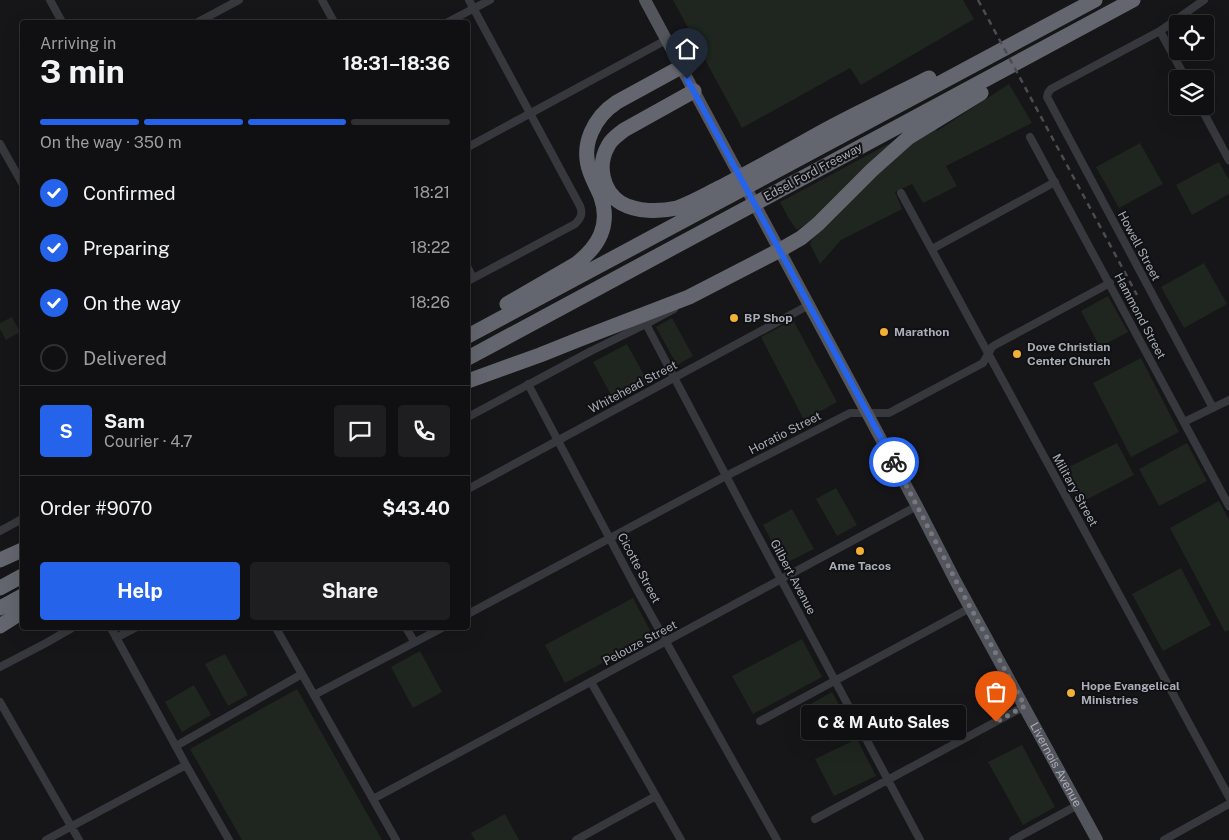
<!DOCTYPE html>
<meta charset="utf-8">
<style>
:root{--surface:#101012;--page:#1e1e20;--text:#f1f3f6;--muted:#9c9d9f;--line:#303032;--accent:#2563eb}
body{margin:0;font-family:"Public Sans",sans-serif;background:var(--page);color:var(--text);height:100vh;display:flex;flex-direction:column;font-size:19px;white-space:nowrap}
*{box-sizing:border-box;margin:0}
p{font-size:16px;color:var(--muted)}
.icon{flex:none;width:28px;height:28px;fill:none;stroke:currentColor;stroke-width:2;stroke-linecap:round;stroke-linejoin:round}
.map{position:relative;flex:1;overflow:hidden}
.panel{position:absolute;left:20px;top:20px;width:450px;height:610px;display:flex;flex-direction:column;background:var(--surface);border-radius:5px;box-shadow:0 5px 20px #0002,0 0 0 1px var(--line)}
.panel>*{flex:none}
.tools{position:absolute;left:1169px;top:15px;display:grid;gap:10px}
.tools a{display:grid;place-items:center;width:45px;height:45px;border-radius:5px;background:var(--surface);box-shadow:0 5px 20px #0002,0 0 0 1px var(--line);font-size:25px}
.pin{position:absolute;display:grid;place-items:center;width:42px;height:42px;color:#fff;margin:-51px -21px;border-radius:50% 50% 50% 0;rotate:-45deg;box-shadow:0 0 5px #0007}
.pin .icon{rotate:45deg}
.courier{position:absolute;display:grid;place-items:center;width:50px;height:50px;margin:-25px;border:4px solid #2563eb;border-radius:50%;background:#fff;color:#222;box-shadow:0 1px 6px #0007}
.bubble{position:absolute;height:35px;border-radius:5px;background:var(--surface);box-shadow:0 5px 20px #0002,0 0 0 1px var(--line);font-size:16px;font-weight:700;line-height:35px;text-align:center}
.overview em{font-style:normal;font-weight:700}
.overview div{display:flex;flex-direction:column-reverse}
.overview{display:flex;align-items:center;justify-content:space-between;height:85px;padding:0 20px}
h1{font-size:32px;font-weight:700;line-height:38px}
.bar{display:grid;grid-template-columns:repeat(4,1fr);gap:8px 5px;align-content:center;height:60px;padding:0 20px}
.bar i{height:6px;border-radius:4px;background:var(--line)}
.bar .selected{background:var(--accent)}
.bar p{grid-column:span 4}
.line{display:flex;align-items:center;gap:12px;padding:0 20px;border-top:1px solid var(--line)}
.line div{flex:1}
.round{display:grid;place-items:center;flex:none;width:52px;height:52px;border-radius:5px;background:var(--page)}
ol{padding:0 20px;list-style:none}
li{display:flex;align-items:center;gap:15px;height:55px}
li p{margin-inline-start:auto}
li .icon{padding:5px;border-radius:50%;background:var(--accent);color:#fff;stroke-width:4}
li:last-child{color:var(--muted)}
li i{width:28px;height:28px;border:2px solid var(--line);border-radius:50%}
.primary-button{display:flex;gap:10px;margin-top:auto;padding:10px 20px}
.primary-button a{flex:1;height:58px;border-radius:5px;background:var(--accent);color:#fff;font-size:20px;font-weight:700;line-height:58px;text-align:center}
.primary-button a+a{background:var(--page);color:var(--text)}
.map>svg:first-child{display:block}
</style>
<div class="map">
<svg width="1229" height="840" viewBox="0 0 1229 840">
<rect width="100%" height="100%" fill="#161618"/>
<!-- green -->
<path fill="#1e261f" d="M673,0H963L974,19L861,85L850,68L742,128Z
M1009,84L1032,123L946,166L957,186L923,203L912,184L895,192L902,209L841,240L820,264L810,244L812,239L835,218L858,193L908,145L935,128L937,131Z
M896,140L818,216L797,230L789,219L780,202Z
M1140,143L1163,184L1119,208L1096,167Z
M1219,162L1229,180V194L1192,215L1176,185Z
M1204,263L1227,304L1184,328L1161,287Z
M1108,296L1128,332L1100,347L1081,311Z
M12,317L20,332L6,340L0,329V323Z
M672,318L693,356L677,365L656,327Z
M793,320L837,402L804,420L761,337Z
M627,344L649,384L615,402L593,362Z
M1141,358L1179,432L1131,457L1093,383Z
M1117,443L1134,475L1080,503L1063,470Z
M1187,443L1207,481L1159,506L1139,469Z
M836,488L857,525L837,536L816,499Z
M1219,501L1229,520V630L1225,632L1170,528Z
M792,509L814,549L784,564L763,525Z
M1181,568L1211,625L1163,651L1132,594Z
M633,598L653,636L565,683L545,645Z
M802,639L822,677L753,714L732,676Z
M420,651L442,692L413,708L391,667Z
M225,654L248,695L228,706L205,664Z
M194,685L211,715L182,732L165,702Z
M297,689L382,840H242L190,749Z
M832,692L853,730L831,742L811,704Z
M857,739L876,776L834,796L815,759Z
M1022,745L1055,807L1023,825L988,762Z
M505,814L519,840H475L471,833Z"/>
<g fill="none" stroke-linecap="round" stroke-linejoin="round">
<!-- street -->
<path stroke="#37383d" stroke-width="8" d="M50,0L62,22
M322,0L334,22
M1204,0L1160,31L1051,89L1048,93L1047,97L1213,408
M198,22L239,0
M448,22L490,0
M1160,31L1186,79
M1200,106L1229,160
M1030,137L1229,506
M0,144L22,183
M468,147L666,40
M901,193L1229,797
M932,249L1055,182
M468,268L473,278
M468,281L575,224C581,218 583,214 580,206L469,0
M646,324L753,527L920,840
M528,384L637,590L777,840
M468,417L591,351L646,324L674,309
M1184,422L1229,400
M468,489L809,305
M0,531L22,519
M468,614L726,476L850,413H889L983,363L992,347L995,345L1110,283
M111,628L186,765L229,840
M276,628L396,840
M406,628L414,641
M116,638L135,628
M0,667L46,643L72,628
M591,682L681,840
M314,695L442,628
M0,702L79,840
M760,721L970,608
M176,746L302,674
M373,799L917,506
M815,819L1025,706
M46,840L186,765
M576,840L656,796
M1013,840L1078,805
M1164,840L1229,804"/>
<!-- primary -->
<path stroke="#53555c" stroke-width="12" id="s1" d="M645,0L917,506L957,584L1097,840"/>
<!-- highway -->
<path stroke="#63666e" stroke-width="15" d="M694,91L624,130C618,135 611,139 608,146C597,165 602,191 621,203C637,212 659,212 677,208C692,203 707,194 721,187C751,171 781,155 811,138C849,116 890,98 929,78
M507,304L576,264C598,247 611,226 601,197C598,189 593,181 590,172C580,145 594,117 617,102L681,67
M468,336L1095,0
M468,358L1133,0
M468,381L540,355L580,339L689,297L780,250L801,238L818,224L872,170L909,137L981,93
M0,560L22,550
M0,588L22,576
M0,608L22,596
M0,626L22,612"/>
<!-- rail -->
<path stroke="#4a4c52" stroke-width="2.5" stroke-dasharray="6 5" stroke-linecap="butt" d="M978,0L1137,295"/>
</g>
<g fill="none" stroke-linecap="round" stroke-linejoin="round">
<!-- done -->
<path stroke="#757880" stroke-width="5" stroke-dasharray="0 9" d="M894,462L964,596L1025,706L996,722"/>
<!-- route -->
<path stroke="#2563eb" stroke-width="6" d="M687,79L894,462"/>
</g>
<!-- markers -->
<g fill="#f2b134" stroke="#111113" stroke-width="2">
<circle cx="734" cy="318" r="5"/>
<circle cx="884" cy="332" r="5"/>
<circle cx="1017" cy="354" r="5"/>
<circle cx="860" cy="551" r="5"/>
<circle cx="1071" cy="693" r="5"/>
</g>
<g text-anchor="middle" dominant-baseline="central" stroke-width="4" stroke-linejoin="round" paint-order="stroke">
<!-- street labels -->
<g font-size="12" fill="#a8adb8" stroke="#111113">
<text transform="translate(813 172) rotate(-28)">Edsel Ford Freeway</text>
<text transform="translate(1139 246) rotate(62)">Howell Street</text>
<text transform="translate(1140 316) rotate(62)">Hammond Street</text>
<text transform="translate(633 387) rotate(-28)">Whitehead Street</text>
<text transform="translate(785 433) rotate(-27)">Horatio Street</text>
<text transform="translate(1075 490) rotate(61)">Military Street</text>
<text transform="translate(639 568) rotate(62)">Cicotte Street</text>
<text transform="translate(793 577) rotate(62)">Gilbert Avenue</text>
<text transform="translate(640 643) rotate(-28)">Pelouze Street</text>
<text stroke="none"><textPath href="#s1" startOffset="868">Livernois Avenue</textPath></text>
</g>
<!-- poi labels -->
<g font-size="12" font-weight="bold" fill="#a8adb8" stroke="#111113" text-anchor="start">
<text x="744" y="318">BP Shop</text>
<text x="894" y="332">Marathon</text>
<text x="1027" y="347">Dove Christian<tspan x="1027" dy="14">Center Church</tspan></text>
<text x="860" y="566" text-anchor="middle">Ame Tacos</text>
<text x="1081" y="686">Hope Evangelical<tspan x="1081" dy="14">Ministries</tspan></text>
</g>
</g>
</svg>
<div class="tools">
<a><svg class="icon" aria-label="locate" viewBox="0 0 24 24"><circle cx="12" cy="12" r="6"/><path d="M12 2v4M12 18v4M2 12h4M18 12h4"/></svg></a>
<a><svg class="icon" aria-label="layers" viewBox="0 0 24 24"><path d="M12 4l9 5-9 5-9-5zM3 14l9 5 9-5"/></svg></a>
</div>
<div class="pin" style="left:996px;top:722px;background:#ea580c"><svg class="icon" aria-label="bag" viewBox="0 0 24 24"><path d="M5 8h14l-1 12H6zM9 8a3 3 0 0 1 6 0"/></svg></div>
<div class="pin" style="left:687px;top:79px;background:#1f2937"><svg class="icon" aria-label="home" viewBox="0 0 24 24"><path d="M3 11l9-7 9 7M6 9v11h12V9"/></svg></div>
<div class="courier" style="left:894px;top:462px"><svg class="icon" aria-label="bike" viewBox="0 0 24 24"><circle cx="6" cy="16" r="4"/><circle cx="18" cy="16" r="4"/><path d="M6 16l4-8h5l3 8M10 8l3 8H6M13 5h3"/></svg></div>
<div class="bubble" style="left:801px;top:705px;width:165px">C &amp; M Auto Sales</div>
<section class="panel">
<div class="overview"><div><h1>3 min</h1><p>Arriving in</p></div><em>18:31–18:36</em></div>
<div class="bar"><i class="selected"></i><i class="selected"></i><i class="selected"></i><i></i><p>On the way · 350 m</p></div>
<ol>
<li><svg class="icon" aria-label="check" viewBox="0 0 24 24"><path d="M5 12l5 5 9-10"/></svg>Confirmed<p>18:21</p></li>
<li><svg class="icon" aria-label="check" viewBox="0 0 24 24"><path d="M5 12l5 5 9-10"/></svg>Preparing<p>18:22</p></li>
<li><svg class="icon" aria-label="check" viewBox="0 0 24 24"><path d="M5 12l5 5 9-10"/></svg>On the way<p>18:26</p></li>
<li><i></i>Delivered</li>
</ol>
<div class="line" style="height:90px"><b class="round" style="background:var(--accent);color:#fff">S</b><div><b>Sam</b><p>Courier · 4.7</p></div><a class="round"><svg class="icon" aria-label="chat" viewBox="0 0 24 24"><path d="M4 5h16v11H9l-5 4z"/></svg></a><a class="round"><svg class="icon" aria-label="phone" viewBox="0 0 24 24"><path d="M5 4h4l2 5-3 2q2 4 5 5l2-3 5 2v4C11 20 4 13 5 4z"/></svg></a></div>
<div class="line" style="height:65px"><div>Order #9070</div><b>$43.40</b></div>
<div class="primary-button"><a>Help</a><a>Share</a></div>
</section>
</div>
